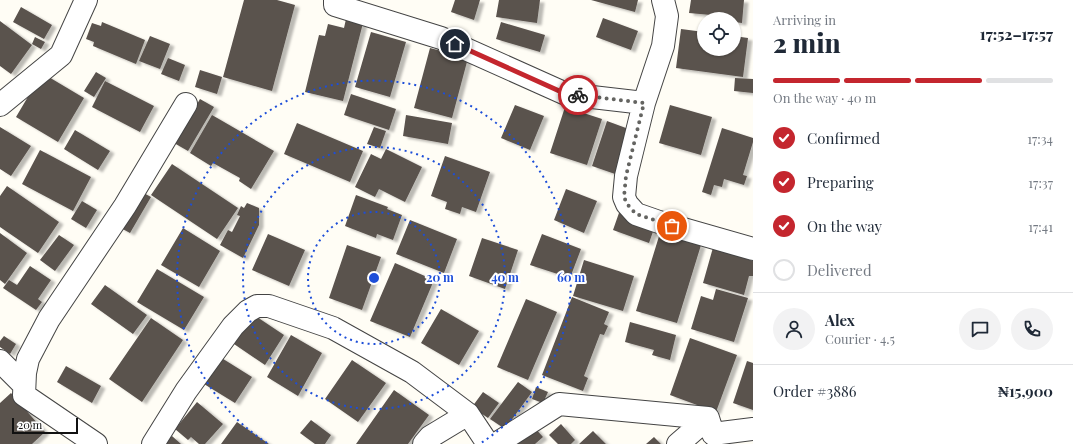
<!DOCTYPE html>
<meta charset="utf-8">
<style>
:root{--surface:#fff;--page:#f2f2f3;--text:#1f2937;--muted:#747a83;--line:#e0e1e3;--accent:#c4262e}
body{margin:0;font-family:"Playfair Display",serif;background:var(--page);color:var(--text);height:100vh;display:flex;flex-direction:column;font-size:15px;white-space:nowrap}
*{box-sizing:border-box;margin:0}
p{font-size:13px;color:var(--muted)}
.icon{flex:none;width:22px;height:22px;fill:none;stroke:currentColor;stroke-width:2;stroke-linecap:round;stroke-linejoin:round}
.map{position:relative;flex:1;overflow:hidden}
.details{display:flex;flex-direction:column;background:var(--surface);width:320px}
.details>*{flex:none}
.tools{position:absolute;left:697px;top:12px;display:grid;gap:8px}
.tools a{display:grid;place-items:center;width:44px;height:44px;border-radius:50%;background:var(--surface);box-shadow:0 1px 3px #0004;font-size:20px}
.scale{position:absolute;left:12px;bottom:10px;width:66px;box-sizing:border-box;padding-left:4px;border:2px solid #111;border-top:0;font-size:11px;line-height:14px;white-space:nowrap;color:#111;-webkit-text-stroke:3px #fff;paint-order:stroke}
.pin{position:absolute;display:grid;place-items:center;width:34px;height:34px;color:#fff;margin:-17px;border:2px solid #fff;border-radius:50%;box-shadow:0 1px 4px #0007}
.courier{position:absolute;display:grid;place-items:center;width:40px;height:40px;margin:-20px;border:3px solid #c4262e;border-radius:50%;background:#fff;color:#222;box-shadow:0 1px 5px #0007}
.overview em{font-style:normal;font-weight:800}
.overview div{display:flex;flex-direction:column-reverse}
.overview{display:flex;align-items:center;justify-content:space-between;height:68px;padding:0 20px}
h1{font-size:26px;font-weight:800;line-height:30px}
.bar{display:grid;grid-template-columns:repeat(4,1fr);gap:6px 4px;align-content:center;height:48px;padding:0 20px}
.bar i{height:5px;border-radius:3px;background:var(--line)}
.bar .active{background:var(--accent)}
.bar p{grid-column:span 4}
.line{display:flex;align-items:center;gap:10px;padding:0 20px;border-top:1px solid var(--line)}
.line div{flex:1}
.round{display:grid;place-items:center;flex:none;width:42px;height:42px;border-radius:21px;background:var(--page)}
ol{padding:0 20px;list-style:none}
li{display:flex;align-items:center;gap:12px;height:44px}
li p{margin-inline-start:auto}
li .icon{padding:4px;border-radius:50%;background:var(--accent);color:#fff;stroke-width:4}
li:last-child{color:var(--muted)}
li i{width:22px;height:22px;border:2px solid var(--line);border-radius:50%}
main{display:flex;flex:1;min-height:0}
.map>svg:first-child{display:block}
</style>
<main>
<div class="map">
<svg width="753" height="444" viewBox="0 0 753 444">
<defs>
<filter id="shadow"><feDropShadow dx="4.5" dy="2.5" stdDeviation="1" flood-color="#0004"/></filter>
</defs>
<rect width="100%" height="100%" fill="#fffdf5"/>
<!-- building -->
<path fill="#5a524d" filter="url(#shadow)" d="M244,0H277L295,5L272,91L223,77Z
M455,0H480L474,20L451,12Z
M499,0H540L537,23L496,17Z
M591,0H638L635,12Z
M691,0H744L742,23L734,22V19H710L711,15L689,13Z
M21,7L52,25L44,39L13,22Z
M603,18L638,31L631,50L596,37Z
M346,19L363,23L343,101L305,92L319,35L325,36L328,24L344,28Z
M0,21L32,45L11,74L0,66Z
M102,22L145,40L136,64L93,46L94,42L86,39L92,23L101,26Z
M501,22L545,35L540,52L496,39Z
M681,29L704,32V49H734V36L748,38L743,77L676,68Z
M371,32L406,42L390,97L355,87Z
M150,36L170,44L160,69L139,61Z
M35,37L45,42L41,49L32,44Z
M430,48L468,58L452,118L414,108Z
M168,58L185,65L179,81L161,74Z
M200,70L222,77L217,94L195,87Z
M96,72L106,78L94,97L84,91Z
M42,73L84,98L58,142L16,117Z
M735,78L753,79V93L734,91Z
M105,81L154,106L140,132L92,107Z
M351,94L396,109L389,130L344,115Z
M200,99L214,107L188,151L174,143Z
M515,105L544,116L530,150L501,138Z
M670,105L712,117L701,155L659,143Z
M565,107L602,119L587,165L550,153Z
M212,115L274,151L251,189L239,181L240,178L213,163L211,166L190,153Z
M406,115L452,123L448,144L403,136Z
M607,121L634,131L618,175L592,166Z
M297,123L363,151L350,182L284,154Z
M0,127L31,146L11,176L0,169Z
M374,127L386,131L380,148L367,144Z
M722,128L753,138V142L743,175L747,176L744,185L724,179L722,187L714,185L711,195L702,192Z
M75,130L110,151L98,170L64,149Z
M386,149L422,167L405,202L379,189L375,197L355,187L371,154L381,159Z
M40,150L91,177L73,211L22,184Z
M445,156L490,172L476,212L462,207L460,214L445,209L447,202L431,196Z
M172,164L238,208L217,239L151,195Z
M7,186L59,222L38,253L0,227V196Z
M566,189L597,201L584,233L554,220Z
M140,191L151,197L130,233L119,227Z
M356,195L388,207L387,209L402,215L393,240L377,234L376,238L345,226Z
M82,201L97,210L86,228L71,219Z
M247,203L259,208V225L243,258L220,245L228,230L232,232L240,216L237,215L241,206L244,208Z
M620,210L656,223L649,243L613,230Z
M410,220L457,239L444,273L396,254Z
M183,228L220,251L199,287L161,265Z
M0,233L27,253L5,284L0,280Z
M660,233L701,245L677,323L636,311Z
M268,234L305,250L289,286L252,270Z
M542,234L581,249L570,278L530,265Z
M59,235L74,245L55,271L40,260Z
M482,238L518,250L505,289L469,276Z
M714,244L732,249L731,254L753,261V276H749L744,295L703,283Z
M347,245L381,257L362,310L329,298Z
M584,260L634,276L623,311L573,296Z
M395,263L434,280L410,337L370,321Z
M30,266L51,280L38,299L42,302L36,310L3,288L9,280L17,285Z
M157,269L204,297L184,330L137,302Z
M105,285L147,315L133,334L91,304Z
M716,289L748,298L734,342L691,329L701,296L713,300Z
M572,297L609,312L604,324L608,326L604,335L600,334L584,376L588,378L583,391L542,375Z
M526,299L557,312L528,380L497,367Z
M441,309L479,331L459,365L421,343Z
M254,315L284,335L265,365L234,344Z
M151,318L183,340L142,402L109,379Z
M630,322L676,335L670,360L652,355L654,350L625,342Z
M291,335L322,353L298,396L267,377Z
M4,336L16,344L10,354L0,347V341Z
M690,338L737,355L716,412L670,395Z
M220,357L252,377L235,403L204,384Z
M352,360L386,383L358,422L325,399Z
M747,361L753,363V410L733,403Z
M66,366L101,386L92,403L57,382Z
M518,382L532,392L505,429L490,419Z
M536,387L548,392L543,403L532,399Z
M394,390L429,415L408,444H356Z
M483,392L499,403L488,418L472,407Z
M11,393L45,432L32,444H0V403Z
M197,402L223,424L205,444H199L191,437L188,440L175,429Z
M311,420L331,435L325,444H315L300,433Z
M237,422L269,444H221Z
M561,424L575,440L571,444H558L549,435Z
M534,427L543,437L535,444H515Z
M593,431L606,444H579Z
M172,436L181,444H164Z
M654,437L661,444H646Z"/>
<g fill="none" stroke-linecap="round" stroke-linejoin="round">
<!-- minor casing -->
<g stroke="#444" stroke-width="24">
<path id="minor" d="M335,0V5L441,38L566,94L644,103
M663,0L667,16L663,46L644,103L626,176L624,197L627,204L636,214L659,222L753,249
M0,105L61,55L86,0
M0,361L24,385
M96,444L24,395L25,373L28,359L49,319L125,206L186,104
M153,444L186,391L233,326L248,311L257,306H269L333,328L412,372L468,414L488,444
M424,444L430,437L468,414
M496,444L559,404L708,418
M678,444L708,418L713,434L753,429"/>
</g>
<!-- minor -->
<use href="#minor" stroke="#fff" stroke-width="22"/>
</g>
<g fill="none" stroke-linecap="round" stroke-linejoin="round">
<!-- done -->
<path stroke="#646461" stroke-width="4" stroke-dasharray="0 7.2" d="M578,95L644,103L626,176L624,197L627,204L636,214L672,226"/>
<!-- route -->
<path stroke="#c4262e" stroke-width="5" d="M455,44L566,94L578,95"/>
</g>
<!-- distance rings -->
<g fill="none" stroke="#1d4ed8" stroke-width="2" stroke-dasharray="2 4">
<circle cx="374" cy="278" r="66"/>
<circle cx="374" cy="278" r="131"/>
<path d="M267 443A197 197 0 1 1 481 443"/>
</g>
<circle cx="374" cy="278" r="6" fill="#1d4ed8" stroke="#fff" stroke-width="2"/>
<g font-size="12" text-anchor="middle" font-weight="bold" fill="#1d4ed8" stroke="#fff" stroke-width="4" stroke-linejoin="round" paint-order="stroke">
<text x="440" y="282">20 m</text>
<text x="505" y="282">40 m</text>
<text x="571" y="282">60 m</text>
</g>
</svg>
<div class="tools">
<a><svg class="icon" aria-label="locate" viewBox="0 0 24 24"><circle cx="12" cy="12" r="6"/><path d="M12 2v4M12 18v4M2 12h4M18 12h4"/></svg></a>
</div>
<div class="scale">20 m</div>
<div class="pin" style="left:672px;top:226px;background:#ea580c"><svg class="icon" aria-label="bag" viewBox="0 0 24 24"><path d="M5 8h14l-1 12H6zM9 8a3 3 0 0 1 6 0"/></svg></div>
<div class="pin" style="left:455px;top:44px;background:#1f2937"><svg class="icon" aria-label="home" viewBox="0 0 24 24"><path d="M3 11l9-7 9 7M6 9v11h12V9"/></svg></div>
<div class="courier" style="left:578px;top:95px"><svg class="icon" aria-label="bike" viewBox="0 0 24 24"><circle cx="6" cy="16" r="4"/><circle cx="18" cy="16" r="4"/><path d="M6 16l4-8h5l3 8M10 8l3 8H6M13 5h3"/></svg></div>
</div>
<section class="details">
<div class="overview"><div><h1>2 min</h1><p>Arriving in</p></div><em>17:52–17:57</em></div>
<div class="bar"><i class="active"></i><i class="active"></i><i class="active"></i><i></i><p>On the way · 40 m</p></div>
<ol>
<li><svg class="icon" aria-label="check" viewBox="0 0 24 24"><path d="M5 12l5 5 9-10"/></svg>Confirmed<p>17:34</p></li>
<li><svg class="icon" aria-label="check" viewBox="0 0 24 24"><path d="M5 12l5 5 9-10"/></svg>Preparing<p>17:37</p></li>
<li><svg class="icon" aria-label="check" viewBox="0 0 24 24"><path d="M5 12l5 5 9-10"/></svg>On the way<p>17:41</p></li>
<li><i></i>Delivered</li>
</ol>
<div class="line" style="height:72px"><a class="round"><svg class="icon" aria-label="person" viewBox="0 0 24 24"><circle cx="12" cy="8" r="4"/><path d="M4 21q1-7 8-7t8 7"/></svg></a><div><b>Alex</b><p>Courier · 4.5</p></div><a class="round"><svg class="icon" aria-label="chat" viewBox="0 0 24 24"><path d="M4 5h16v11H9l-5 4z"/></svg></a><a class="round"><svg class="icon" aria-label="phone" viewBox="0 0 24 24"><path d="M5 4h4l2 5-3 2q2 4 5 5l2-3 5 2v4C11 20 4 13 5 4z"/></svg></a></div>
<div class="line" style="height:52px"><div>Order #3886</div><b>₦15,900</b></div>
</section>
</main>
